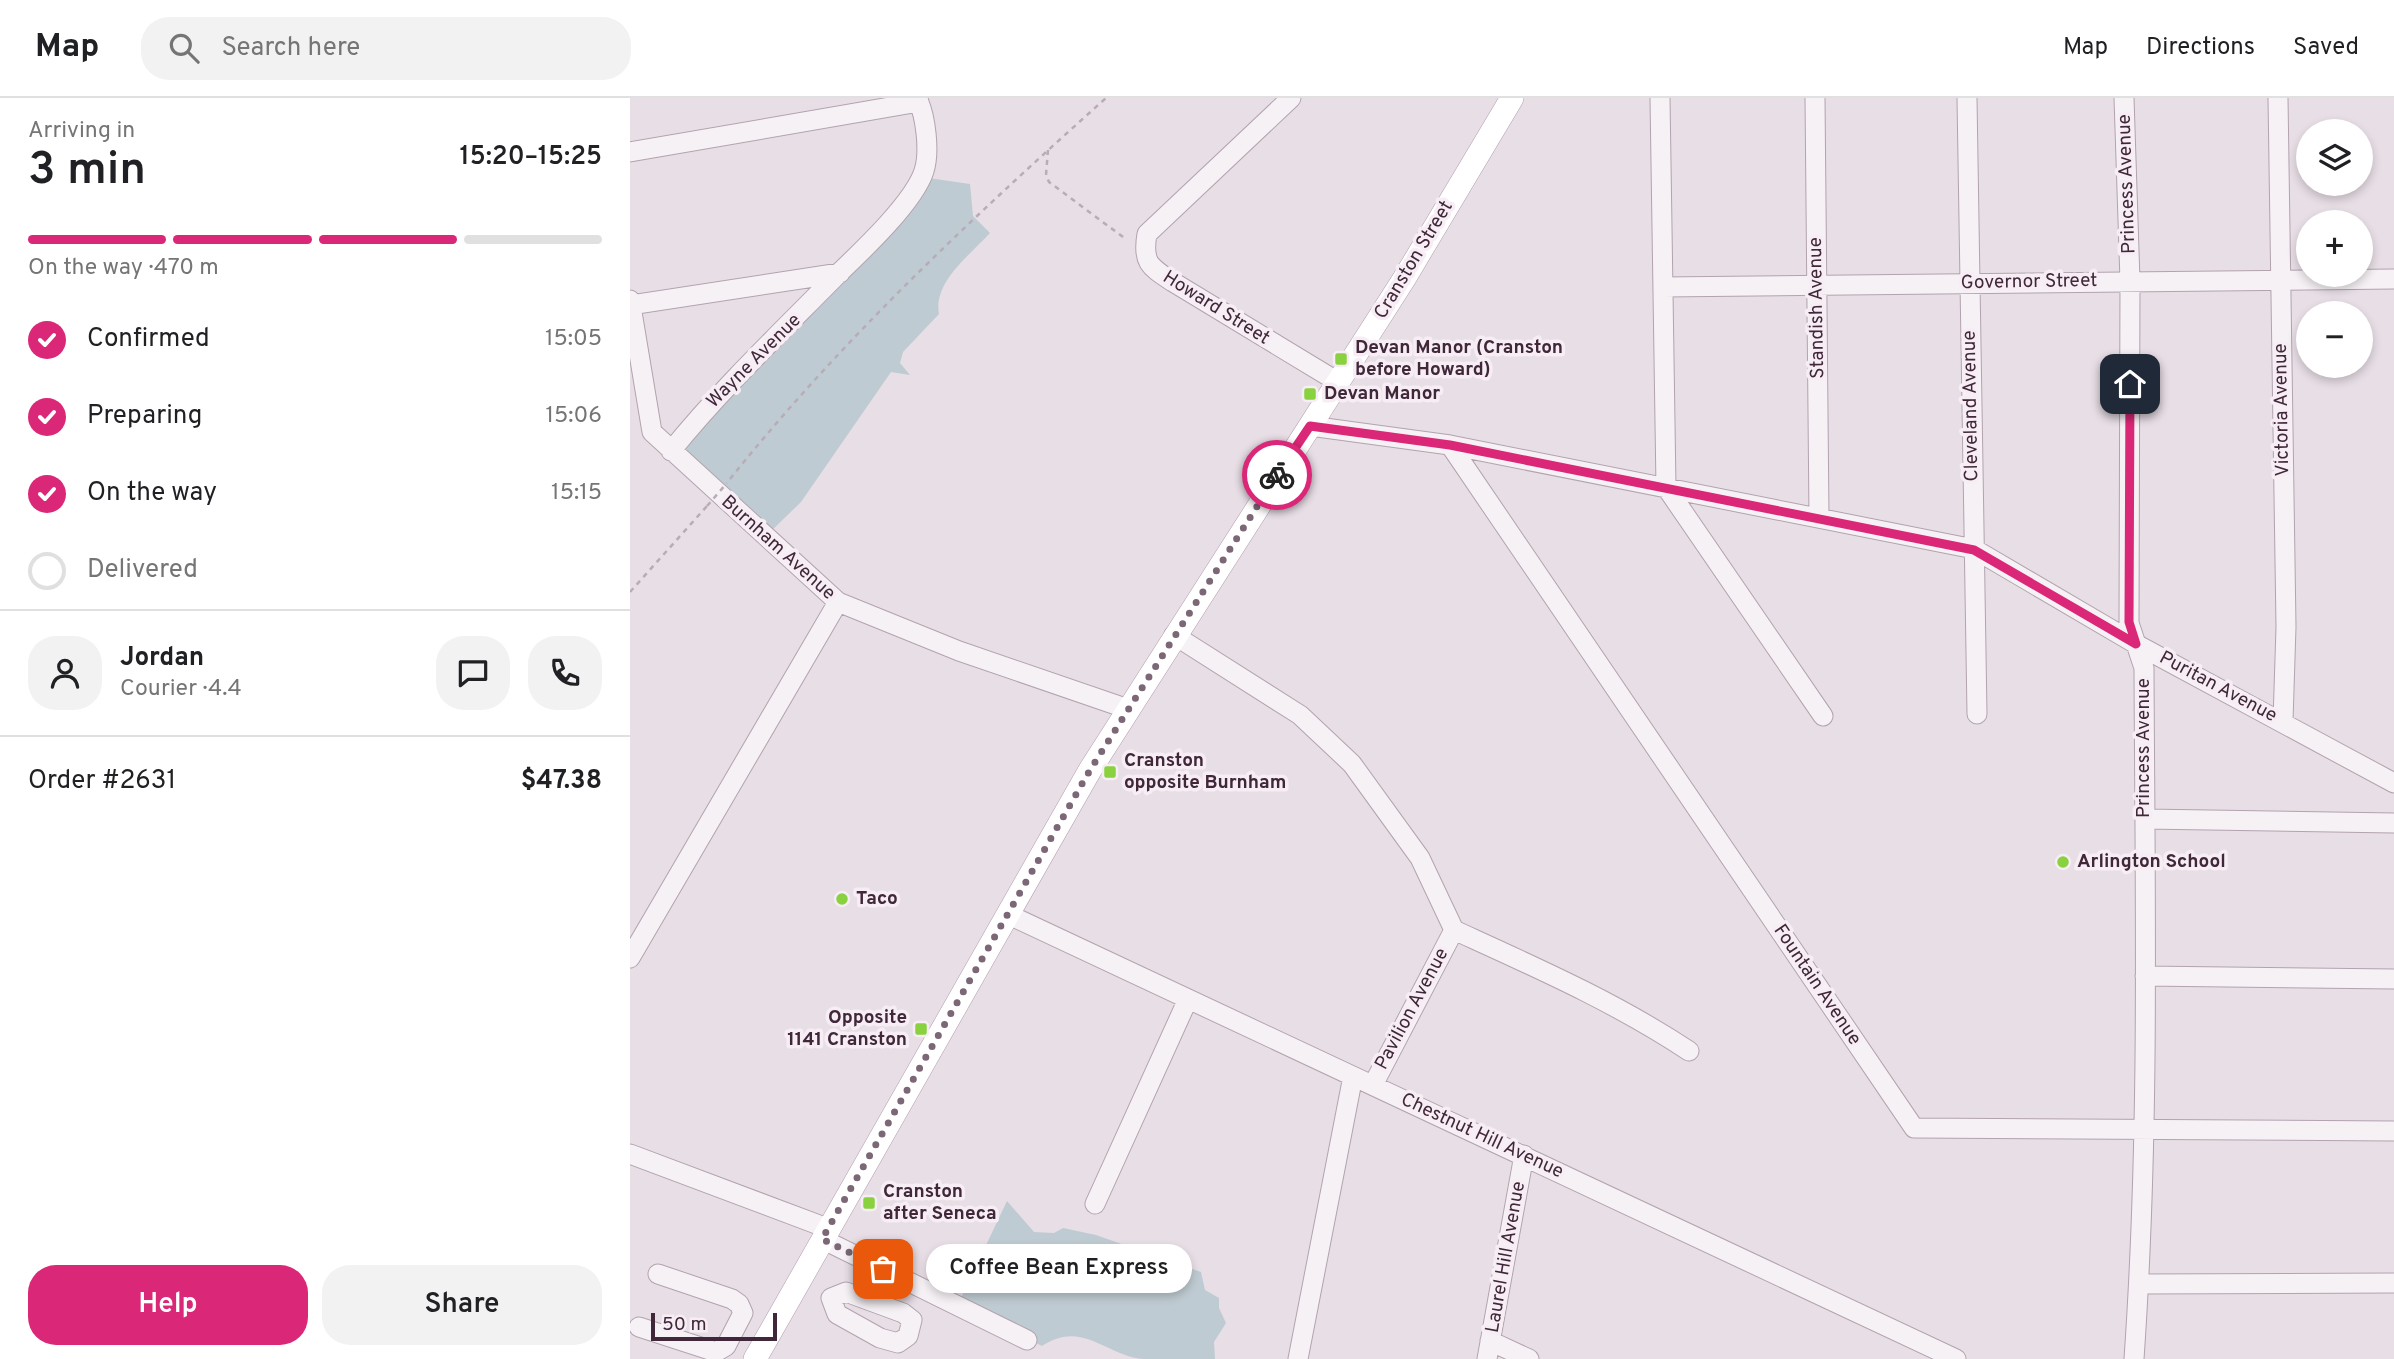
<!DOCTYPE html>
<meta charset="utf-8">
<style>
:root{--surface:#fff;--page:#f2f2f2;--text:#202124;--muted:#757577;--line:#e0e0e0;--accent:#db2777}
body{margin:0;font-family:Overpass,sans-serif;background:var(--page);color:var(--text);height:100vh;display:flex;flex-direction:column;font-size:26px;white-space:nowrap}
*{box-sizing:border-box;margin:0}
p{font-size:23px;color:var(--muted)}
.icon{flex:none;width:38px;height:38px;fill:none;stroke:currentColor;stroke-width:2;stroke-linecap:round;stroke-linejoin:round}
.map{position:relative;flex:1;overflow:hidden}
.panel{display:flex;flex-direction:column;background:var(--surface);width:630px}
.panel>*{flex:none}
.controls{position:absolute;left:1666px;top:21px;display:grid;gap:14px}
.controls a{display:grid;place-items:center;width:77px;height:77px;border-radius:50%;background:var(--surface);box-shadow:0 4px 10px #0003;font-size:35px}
.scale{position:absolute;left:21px;bottom:18px;width:126px;box-sizing:border-box;padding-left:7px;border:4px solid #402739;border-top:0;font-size:19px;line-height:24px;white-space:nowrap;color:#402739;-webkit-text-stroke:5px #f6eef4;paint-order:stroke}
.pin{position:absolute;display:grid;place-items:center;width:60px;height:60px;color:#fff;margin:-30px;border-radius:14px;box-shadow:0 4px 10px #0006}
.courier{position:absolute;display:grid;place-items:center;width:70px;height:70px;margin:-35px;border:5px solid #db2777;border-radius:50%;background:#fff;color:#222;box-shadow:0 2px 9px #0007}
.bubble{position:absolute;height:49px;border-radius:24px;background:var(--surface);box-shadow:0 4px 10px #0003;font-size:23px;font-weight:600;line-height:49px;text-align:center}
.summary em{font-style:normal;font-weight:600}
.summary div{display:flex;flex-direction:column-reverse}
.summary{display:flex;align-items:center;justify-content:space-between;height:119px;padding:0 28px}
h1{font-size:46px;font-weight:600;line-height:52px}
.bar{display:grid;grid-template-columns:repeat(4,1fr);gap:10px 7px;align-content:center;height:84px;padding:0 28px}
.bar i{height:9px;border-radius:5px;background:var(--line)}
.bar .current{background:var(--accent)}
.bar p{grid-column:span 4}
.line{display:flex;align-items:center;gap:18px;padding:0 28px;border-top:2px solid var(--line)}
.line div{flex:1}
.round{display:grid;place-items:center;flex:none;width:74px;height:74px;border-radius:28px;background:var(--page)}
ol{padding:0 28px;list-style:none}
li{display:flex;align-items:center;gap:21px;height:77px}
li p{margin-inline-start:auto}
li .icon{padding:7px;border-radius:50%;background:var(--accent);color:#fff;stroke-width:4}
li:last-child{color:var(--muted)}
li i{width:38px;height:38px;border:4px solid var(--line);border-radius:50%}
.action{display:flex;gap:14px;margin-top:auto;padding:14px 28px}
.action a{flex:1;height:80px;border-radius:28px;background:var(--accent);color:#fff;font-size:28px;font-weight:600;line-height:80px;text-align:center}
.action a+a{background:var(--page);color:var(--text)}
header{display:flex;align-items:center;gap:42px;box-sizing:border-box;height:98px;padding:0 35px;background:var(--surface);border-bottom:2px solid var(--line)}
header strong{font-size:33px}
nav{display:flex;gap:38px;margin-inline-start:auto;font-size:24px}
.search{width:490px;height:63px;background:var(--page);display:flex;align-items:center;gap:18px;box-sizing:border-box;padding:0 24px;border-radius:28px;color:var(--muted);font-size:26px}
main{display:flex;flex:1;min-height:0}
.map>svg:first-child{display:block}
</style>
<header>
<strong>Map</strong>
<div class="search"><svg class="icon" aria-label="search" viewBox="0 0 24 24"><circle cx="10" cy="10" r="6"/><path d="M15 15l6 6"/></svg>Search here</div>
<nav><a>Map</a><a>Directions</a><a>Saved</a></nav>
</header>
<main>
<section class="panel">
<div class="summary"><div><h1>3 min</h1><p>Arriving in</p></div><em>15:20–15:25</em></div>
<div class="bar"><i class="current"></i><i class="current"></i><i class="current"></i><i></i><p>On the way · 470 m</p></div>
<ol>
<li><svg class="icon" aria-label="check" viewBox="0 0 24 24"><path d="M5 12l5 5 9-10"/></svg>Confirmed<p>15:05</p></li>
<li><svg class="icon" aria-label="check" viewBox="0 0 24 24"><path d="M5 12l5 5 9-10"/></svg>Preparing<p>15:06</p></li>
<li><svg class="icon" aria-label="check" viewBox="0 0 24 24"><path d="M5 12l5 5 9-10"/></svg>On the way<p>15:15</p></li>
<li><i></i>Delivered</li>
</ol>
<div class="line" style="height:126px"><a class="round"><svg class="icon" aria-label="person" viewBox="0 0 24 24"><circle cx="12" cy="8" r="4"/><path d="M4 21q1-7 8-7t8 7"/></svg></a><div><b>Jordan</b><p>Courier · 4.4</p></div><a class="round"><svg class="icon" aria-label="chat" viewBox="0 0 24 24"><path d="M4 5h16v11H9l-5 4z"/></svg></a><a class="round"><svg class="icon" aria-label="phone" viewBox="0 0 24 24"><path d="M5 4h4l2 5-3 2q2 4 5 5l2-3 5 2v4C11 20 4 13 5 4z"/></svg></a></div>
<div class="line" style="height:91px"><div>Order #2631</div><b>$47.38</b></div>
<div class="action"><a>Help</a><a>Share</a></div>
</section>
<div class="map">
<svg width="1764" height="1261" viewBox="0 0 1764 1261">
<rect width="100%" height="100%" fill="#e8dee6"/>
<!-- green -->
<path fill="#bfcbd2" d="M292,79L340,86L343,118L360,135C340,157 303,184 309,216L273,254L270,265L280,277L261,274L171,404L136,438L43,350Z
M377,1103L404,1134L424,1135L433,1130L466,1137L571,1174L575,1192L589,1200V1210L596,1225L584,1244L585,1261C561,1261 537,1261 514,1261C475,1258 453,1221 412,1248L328,1206Z"/>
<g fill="none" stroke-linecap="round" stroke-linejoin="round">
<!-- minor casing -->
<g stroke="#b2a3af" stroke-width="21">
<path id="minor" d="M661,0L517,136C512,165 520,169 543,184L708,284
M1030,0L1036,389L1193,618
M1185,0L1189,419
M1337,0L1347,616
M1494,0L1500,183L1499,525L1514,570C1515,800 1520,1031 1504,1261
M1648,0L1656,529L1653,623
M0,54L289,4
M1033,189L1764,181
M0,202L22,334L208,504L329,553L498,611
M0,207L210,175
M680,328L820,347L1344,451L1506,546L1764,685
M820,347L1284,1030L1764,1033
M41,353C92,290 152,233 209,175C233,152 284,104 294,73C300,54 296,18 287,0
M544,537L670,617L722,666L790,760L824,832
M1515,721L1764,725
M377,816L1326,1261
M824,832C905,869 985,904 1059,953
M0,860L208,504
M1515,878L1764,881
M743,987L824,832
M0,1056L197,1130
M465,1106L558,901
M192,1141L397,1242
M1509,1186L1764,1185
M216,1194L273,1215L282,1222L278,1238L268,1245L250,1240L207,1216L201,1200Z
M9,1229L86,1254L96,1248L113,1215L109,1206L102,1201L28,1176
M860,1243L899,1261
M668,1261L723,978
M857,1261L894,1057"/>
</g>
<!-- major casing -->
<g stroke="#b49daf" stroke-width="24">
<path id="major" d="M125,1261L460,672L774,181L882,0"/>
</g>
<!-- path -->
<path stroke="#b8acb5" stroke-width="2.5" stroke-dasharray="5 5" stroke-linecap="butt" d="M418,52L416,77L419,84L497,142
M100,381C212,241 343,119 476,0
M0,494L77,408"/>
<!-- minor -->
<use href="#minor" stroke="#f6f1f5" stroke-width="19"/>
<!-- major -->
<use href="#major" stroke="#fff" stroke-width="23"/>
<!-- path-bridge -->
<path stroke="#b8acb5" stroke-width="2.5" stroke-dasharray="5 5" stroke-linecap="butt" d="M77,408L97,385"/>
</g>
<g fill="none" stroke-linecap="round" stroke-linejoin="round">
<!-- done -->
<path stroke="#7b6776" stroke-width="7" stroke-dasharray="0 12.6" d="M253,1171L192,1141L460,672L647,377"/>
<!-- route -->
<path stroke="#db2777" stroke-width="9" d="M647,377L680,328L820,347L1344,452L1506,546L1499,524L1500,286"/>
</g>
<!-- markers -->
<g fill="#8ad13f" stroke="#f6eef4" stroke-width="2.5">
<rect x="704" y="254" width="14" height="14" rx="3.5"/>
<rect x="673" y="289" width="14" height="14" rx="3.5"/>
<rect x="473" y="667" width="14" height="14" rx="3.5"/>
<circle cx="1433" cy="764" r="7"/>
<circle cx="212" cy="801" r="7"/>
<rect x="284" y="924" width="14" height="14" rx="3.5"/>
<rect x="232" y="1098" width="14" height="14" rx="3.5"/>
</g>
<g text-anchor="middle" dominant-baseline="central" stroke-width="7" stroke-linejoin="round" paint-order="stroke">
<!-- street labels -->
<g font-size="19" fill="#402739" stroke="#f6eef4">
<text transform="translate(1497 86) rotate(-92)">Princess Avenue</text>
<text transform="translate(784 162) rotate(-59)">Cranston Street</text>
<text transform="translate(1399 184) rotate(-1)">Governor Street</text>
<text transform="translate(586 210) rotate(32)">Howard Street</text>
<text transform="translate(1187 210) rotate(-91)">Standish Avenue</text>
<text transform="translate(124 263) rotate(-45)">Wayne Avenue</text>
<text transform="translate(1341 308) rotate(-91)">Cleveland Avenue</text>
<text transform="translate(1652 312) rotate(-91)">Victoria Avenue</text>
<text transform="translate(148 450) rotate(42)">Burnham Avenue</text>
<text transform="translate(1588 589) rotate(28)">Puritan Avenue</text>
<text transform="translate(1514 650) rotate(-90)">Princess Avenue</text>
<text transform="translate(1187 887) rotate(56)">Fountain Avenue</text>
<text transform="translate(782 911) rotate(-62)">Pavilion Avenue</text>
<text transform="translate(852 1038) rotate(25)">Chestnut Hill Avenue</text>
<text transform="translate(876 1159) rotate(-80)">Laurel Hill Avenue</text>
</g>
<!-- poi labels -->
<g font-size="19" font-weight="bold" fill="#402739" stroke="#f6eef4" text-anchor="start">
<text x="725" y="250">Devan Manor (Cranston<tspan x="725" dy="22">before Howard)</tspan></text>
<text x="694" y="296">Devan Manor</text>
<text x="494" y="663">Cranston<tspan x="494" dy="22">opposite Burnham</tspan></text>
<text x="1447" y="764">Arlington School</text>
<text x="226" y="801">Taco</text>
<text x="277" y="920" text-anchor="end">Opposite<tspan x="277" dy="22">1141 Cranston</tspan></text>
<text x="253" y="1094">Cranston<tspan x="253" dy="22">after Seneca</tspan></text>
</g>
</g>
</svg>
<div class="controls">
<a><svg class="icon" aria-label="layers" viewBox="0 0 24 24"><path d="M12 4l9 5-9 5-9-5zM3 14l9 5 9-5"/></svg></a>
<a>+</a>
<a>−</a>
</div>
<div class="scale">50 m</div>
<div class="pin" style="left:253px;top:1171px;background:#ea580c"><svg class="icon" aria-label="bag" viewBox="0 0 24 24"><path d="M5 8h14l-1 12H6zM9 8a3 3 0 0 1 6 0"/></svg></div>
<div class="pin" style="left:1500px;top:286px;background:#1f2937"><svg class="icon" aria-label="home" viewBox="0 0 24 24"><path d="M3 11l9-7 9 7M6 9v11h12V9"/></svg></div>
<div class="courier" style="left:647px;top:377px"><svg class="icon" aria-label="bike" viewBox="0 0 24 24"><circle cx="6" cy="16" r="4"/><circle cx="18" cy="16" r="4"/><path d="M6 16l4-8h5l3 8M10 8l3 8H6M13 5h3"/></svg></div>
<div class="bubble" style="left:296px;top:1146px;width:266px">Coffee Bean Express</div>
</div>
</main>
